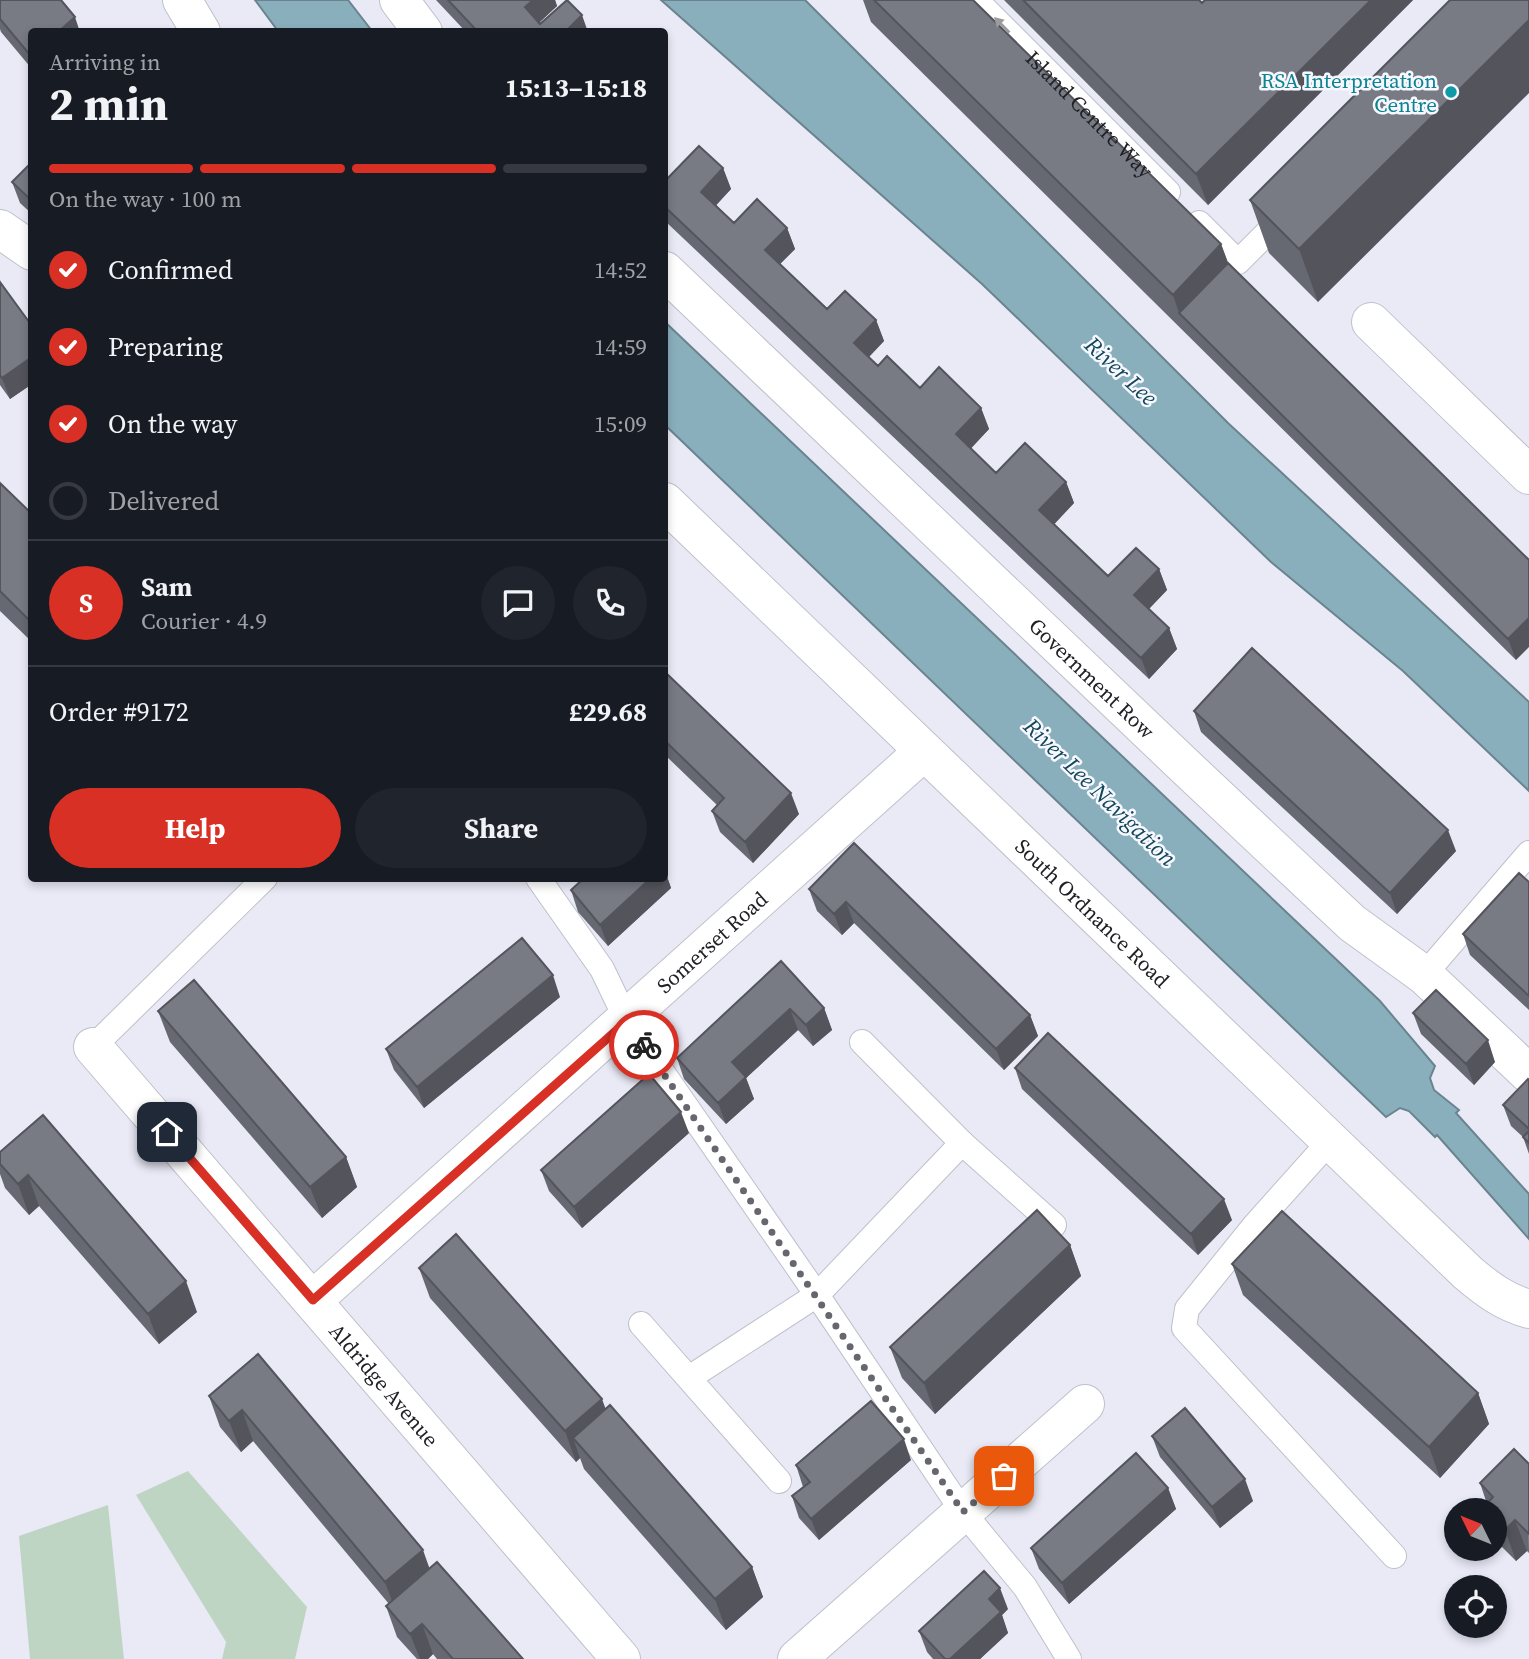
<!DOCTYPE html>
<meta charset="utf-8">
<style>
:root{--surface:#171b24;--page:#20242c;--text:#f1f3f6;--muted:#9ea1a6;--line:#363941;--accent:#d93025}
body{margin:0;font-family:"Source Serif 4",serif;background:var(--page);color:var(--text);height:100vh;display:flex;flex-direction:column;font-size:26px;white-space:nowrap}
*{box-sizing:border-box;margin:0}
p{font-size:23px;color:var(--muted)}
.icon{flex:none;width:38px;height:38px;fill:none;stroke:currentColor;stroke-width:2;stroke-linecap:round;stroke-linejoin:round}
.map{position:relative;flex:1;overflow:hidden}
.side{position:absolute;left:28px;top:28px;width:640px;height:854px;display:flex;flex-direction:column;background:var(--surface);border-radius:7px;box-shadow:0 4px 10px #0003}
.side>*{flex:none}
.needle{width:46px;rotate:313deg}
.buttons{position:absolute;left:1444px;top:1498px;display:grid;gap:14px}
.buttons a{display:grid;place-items:center;width:63px;height:63px;border-radius:50%;background:var(--surface);box-shadow:0 4px 10px #0003;font-size:35px}
.pin{position:absolute;display:grid;place-items:center;width:60px;height:60px;color:#fff;margin:-30px;border-radius:14px;box-shadow:0 4px 10px #0006}
.courier{position:absolute;display:grid;place-items:center;width:70px;height:70px;margin:-35px;border:5px solid #d93025;border-radius:50%;background:#fff;color:#222;box-shadow:0 2px 9px #0007}
.overview em{font-style:normal;font-weight:700}
.overview div{display:flex;flex-direction:column-reverse}
.overview{display:flex;align-items:center;justify-content:space-between;height:119px;padding:0 21px}
h1{font-size:46px;font-weight:700;line-height:52px}
.bar{display:grid;grid-template-columns:repeat(4,1fr);gap:10px 7px;align-content:center;height:84px;padding:0 21px}
.bar i{height:9px;border-radius:5px;background:var(--line)}
.bar .active{background:var(--accent)}
.bar p{grid-column:span 4}
.line{display:flex;align-items:center;gap:18px;padding:0 21px;border-top:2px solid var(--line)}
.line div{flex:1}
.round{display:grid;place-items:center;flex:none;width:74px;height:74px;border-radius:37px;background:var(--page)}
ol{padding:0 21px;list-style:none}
li{display:flex;align-items:center;gap:21px;height:77px}
li p{margin-inline-start:auto}
li .icon{padding:7px;border-radius:50%;background:var(--accent);color:#fff;stroke-width:4}
li:last-child{color:var(--muted)}
li i{width:38px;height:38px;border:4px solid var(--line);border-radius:50%}
.action{display:flex;gap:14px;margin-top:auto;padding:14px 21px}
.action a{flex:1;height:80px;border-radius:42px;background:var(--accent);color:#fff;font-size:28px;font-weight:700;line-height:80px;text-align:center}
.action a+a{background:var(--page);color:var(--text)}
.map>svg:first-child{display:block}
</style>
<div class="map">
<svg width="1529" height="1659" viewBox="0 0 1529 1659">
<rect width="100%" height="100%" fill="#e9eaf6"/>
<!-- green -->
<path fill="#bfd5c4" d="M188,1471L307,1607L295,1659H222L226,1642L136,1495Z
M108,1505L124,1659H30L19,1536Z"/>
<!-- water -->
<path fill="#8aafbc" stroke="#6a848f" stroke-width="2" d="M255,0H348L372,31H278Z
M661,0H805L1228,423L1529,702V791L1403,671L1271,562L982,284Z
M665,322L1380,1001L1435,1066L1430,1078L1434,1090L1459,1110L1456,1113L1529,1194V1239L1437,1135L1435,1137L1409,1111L1400,1108L1386,1117L665,425Z"/>
<g fill="none" stroke-linecap="round" stroke-linejoin="round">
<!-- service casing -->
<g stroke="#bec0cb" stroke-width="26">
<g id="service">
<path id="s1" d="M976,0L1168,192"/>
<path d="M1199,223L1238,262L1287,213"/>
<path d="M538,878L602,969L627,1021L817,1295L963,1512L1025,1587L1069,1659"/>
<path d="M1424,975L1529,853"/>
<path d="M862,1042L962,1143L1054,1225"/>
<path d="M93,1047L265,878"/>
<path d="M1330,1141L1254,1226L1187,1309L1184,1328L1394,1556"/>
<path d="M641,1324L779,1481"/>
<path d="M689,1378L817,1295L962,1143"/>
</g>
</g>
<!-- minor casing -->
<g stroke="#bec0cb" stroke-width="40">
<g id="minor">
<path d="M182,0L201,32"/>
<path d="M399,0L423,32"/>
<path d="M0,229L32,251"/>
<path id="s2" d="M665,271L1190,771L1352,923L1424,975L1529,1074"/>
<path d="M1371,322L1529,475"/>
<path id="s3" d="M665,502L1468,1273C1487,1289 1504,1302 1529,1309"/>
<path id="s4" d="M93,1047L621,1659"/>
<path id="s5" d="M313,1300L923,752"/>
<path d="M797,1659L1085,1404"/>
</g>
</g>
<!-- service -->
<use href="#service" stroke="#fff" stroke-width="24"/>
<!-- minor -->
<use href="#minor" stroke="#fff" stroke-width="38"/>
</g>
<!-- wall -->
<path fill="#676972" d="M0,0L32,32V69L1,32L0,29Z
M436,0H555L557,6L539,23L540,24L588,32H466Z
M863,0H973L1221,244L1228,263L1529,560L1516,660L871,22Z
M1004,0H1199L1202,3L1205,0H1413L1208,205Z
M1450,0L1318,302L1269,253L1250,200Z
M32,162V214L20,203L12,182Z
M723,168L731,189L716,205L734,223L787,228L795,249L780,264L827,309L876,320L884,341L869,357L878,366L920,388L981,408L989,429L971,448L996,473L1066,482L1074,503L1054,524L1108,576L1159,569L1167,590L1149,609L1169,628L1177,649L1149,679L665,221V181Z
M0,282L32,326V384L10,399L0,385Z
M0,483L32,514V642L0,611Z
M665,672L799,814L753,863L720,832L712,811L717,805L665,755Z
M1194,711L1456,851L1397,914L1201,732Z
M854,843L1030,1015L1038,1036L1004,1070L854,923L842,935L817,911L809,889Z
M665,871L671,888L608,946L578,912L571,890L665,878Z
M1529,882V1010L1470,955L1463,934Z
M781,961L824,1008L832,1030L813,1046L798,1030L746,1078L754,1099L726,1124L684,1079L677,1058Z
M560,997L424,1108L394,1070L386,1049Z
M158,1011L346,1157L357,1187L322,1218L170,1042Z
M1413,1013L1495,1062L1474,1085L1421,1034Z
M1015,1068L1232,1220L1198,1255L1022,1089Z
M1529,1080V1154L1523,1137L1511,1126L1503,1105Z
M689,1133L582,1228L549,1191L541,1170Z
M0,1152L197,1312L159,1344L39,1206L29,1215L5,1188L0,1174Z
M1070,1245L1081,1276L935,1414L902,1378L890,1347Z
M1232,1264L1478,1393L1489,1424L1440,1478L1243,1295Z
M419,1268L606,1410L752,1567L763,1597L726,1630L584,1469L580,1458L576,1462L430,1298Z
M258,1354L429,1568L523,1659H437L433,1654L428,1659H417L397,1637L386,1606L389,1604L253,1441L241,1452L220,1427L209,1396Z
M1152,1436L1253,1501L1220,1528L1160,1457Z
M911,1460L819,1540L799,1518L792,1496L803,1487L796,1465Z
M1528,1464L1529,1553L1527,1551L1516,1561L1494,1539V1510H1484L1483,1508L1487,1504L1480,1483Z
M1168,1488L1176,1509L1069,1604L1039,1569L1031,1548Z
M1008,1609L1002,1615L1008,1633L980,1659H933L927,1652L919,1631Z"/>
<!-- shaded-wall -->
<path fill="#54555c" d="M533,0H555L557,6L533,28L525,7Z
M1371,0H1413L1208,205L1196,174Z
M582,15L588,32H565Z
M75,17L80,32H58Z
M1529,20V93L1318,302L1299,249Z
M723,168L731,189L709,213L701,192Z
M787,228L795,249L773,271L765,250Z
M1221,244L1236,284L1179,313L1173,295Z
M876,320L884,341L862,364L854,343Z
M32,357V384L10,399L2,378Z
M981,408L989,429L964,456L956,434Z
M1066,482L1074,503L1047,532L1039,510Z
M1159,569L1167,590L1142,616L1134,595Z
M1529,618V647L1516,660L1508,639Z
M1169,628L1177,649L1149,679L1141,658Z
M791,793L799,814L753,863L745,842Z
M1448,830L1456,851L1397,914L1390,893Z
M665,871L671,888L608,946L600,925L651,878H665Z
M846,902L854,923L842,935L834,914Z
M553,975L560,997L424,1108L417,1087Z
M824,1008L832,1030L813,1046L806,1025Z
M790,1009L798,1030L746,1078L754,1099L726,1124L718,1103L732,1062Z
M1030,1015L1038,1036L1004,1070L996,1049Z
M1488,1040L1495,1062L1474,1085L1466,1064Z
M681,1112L689,1133L582,1228L574,1207Z
M346,1157L357,1187L322,1218L310,1187Z
M28,1175L39,1206L29,1215L18,1184Z
M1224,1199L1232,1220L1198,1255L1191,1234Z
M1070,1245L1081,1276L935,1414L924,1383Z
M186,1281L197,1312L159,1344L148,1314Z
M1478,1393L1489,1424L1440,1478L1429,1447Z
M602,1399L613,1429L573,1438L580,1458L576,1462L565,1431Z
M242,1410L253,1441L241,1452L229,1421Z
M904,1439L911,1460L819,1540L811,1519Z
M1245,1479L1253,1501L1220,1528L1212,1507Z
M1168,1488L1176,1509L1069,1604L1062,1583Z
M1515,1520L1527,1551L1516,1561L1505,1530Z
M423,1550L434,1581L396,1612L385,1582Z
M752,1567L763,1597L726,1630L715,1599Z
M1000,1588L1008,1609L1002,1615L1008,1633L980,1659H950L989,1599Z
M422,1624L433,1654L428,1659H420L410,1634Z"/>
<!-- building -->
<path fill="#787a84" stroke="#54555c" stroke-width="2" d="M0,0H61L75,17L58,32H32V53L30,55L0,19Z
M448,0H533L525,7L540,24L567,0L582,15L565,32H478Z
M874,0H973L1221,244L1173,295Z
M1023,0H1199L1202,3L1205,0H1371L1196,174Z
M1450,0H1529V20L1299,249L1250,200Z
M699,146L723,168L701,192L734,223L757,199L787,228L765,250L827,309L845,291L876,320L854,343L878,366L887,356L920,388L939,367L981,408L956,434L996,473L1025,443L1066,482L1039,510L1108,576L1136,548L1159,569L1134,595L1169,628L1141,658L665,207V181Z
M32,162V201L12,182Z
M1228,263L1529,560V618L1508,639L1179,313Z
M0,282L32,326V357L2,378L0,375Z
M0,483L32,514V618L29,620L0,591Z
M1252,648L1448,830L1390,893L1194,711Z
M665,672L791,793L745,842L712,811L724,798L665,741Z
M854,843L1030,1015L996,1049L846,902L834,914L809,889Z
M1519,873L1529,882V996L1463,934Z
M584,878H651L600,925L571,890Z
M522,938L553,975L417,1087L386,1049Z
M781,961L824,1008L806,1025L790,1009L732,1062L746,1077L718,1103L677,1058Z
M194,980L346,1157L310,1187L158,1011Z
M1436,990L1488,1040L1466,1064L1413,1013Z
M1048,1033L1224,1199L1191,1234L1015,1068Z
M649,1074L681,1112L574,1207L541,1170Z
M1528,1079L1529,1080V1129L1503,1105Z
M43,1115L186,1281L148,1314L28,1175L18,1184L0,1164V1152Z
M1529,1131V1143L1523,1137Z
M1037,1210L1070,1245L924,1383L890,1347Z
M1282,1211L1478,1393L1429,1447L1232,1264Z
M456,1234L602,1399L565,1431L419,1268Z
M258,1354L423,1550L385,1582L242,1410L229,1421L209,1396Z
M871,1401L904,1439L811,1519L792,1496L810,1482L796,1465Z
M610,1405L752,1567L715,1599L573,1438Z
M1185,1408L1245,1479L1212,1507L1152,1436Z
M1514,1449L1529,1464V1534L1515,1520L1505,1530L1494,1520V1510H1485L1483,1508L1493,1497L1480,1483Z
M1136,1453L1168,1488L1062,1583L1031,1548Z
M437,1562L523,1659H453L422,1624L410,1634L386,1606Z
M984,1571L1000,1588L989,1599L1001,1612L950,1659H945L919,1631Z"/>
<!-- one-way arrows -->
<defs><path id="oneway-solid" d="M-6-.8H1V-3.2L6.5 0L1 3.2V.8H-6Z" transform="scale(1.75)"/></defs>
<use fill="#9b9b9d" href="#oneway-solid" transform="translate(1002 25) rotate(-135)"/>
<g fill="none" stroke-linecap="round" stroke-linejoin="round">
<!-- done -->
<path stroke="#66676e" stroke-width="7" stroke-dasharray="0 12.6" d="M644,1045L963,1512L1004,1476"/>
<!-- route -->
<path stroke="#d93025" stroke-width="9" d="M167,1132L313,1300L627,1021L644,1045"/>
</g>
<!-- markers -->
<circle fill="#0f9aa8" stroke="#f7f8ff" stroke-width="2.5" cx="1451" cy="92" r="7"/>
<g text-anchor="middle" dominant-baseline="central" stroke-width="5" stroke-linejoin="round" paint-order="stroke">
<!-- culture labels -->
<g font-size="21" fill="#0d838f" stroke="#f7f8ff" text-anchor="end">
<text x="1437" y="80">RSA Interpretation<tspan x="1437" dy="24">Centre</tspan></text>
</g>
<!-- street labels -->
<g font-size="21" fill="#202125" stroke="#f7f8ff">
<text stroke="none"><textPath href="#s1" startOffset="161">Island Centre Way</textPath></text>
<text stroke="none"><textPath href="#s2" startOffset="590">Government Row</textPath></text>
<text stroke="none"><textPath href="#s3" startOffset="593">South Ordnance Road</textPath></text>
<text stroke="none"><textPath href="#s5" startOffset="536">Somerset Road</textPath></text>
<text stroke="none"><textPath href="#s4" startOffset="446">Aldridge Avenue</textPath></text>
</g>
<!-- water labels -->
<g font-size="23" font-style="italic" fill="#134757" stroke="#f7f8ff">
<text transform="translate(1121 371) rotate(43)">River Lee</text>
<text transform="translate(1100 792) rotate(44)">River Lee Navigation</text>
</g>
</g>
</svg>
<div class="buttons">
<a><svg class="needle" viewBox="-14 -14 28 28"><path d="M0-13l5 13h-10z" fill="#e53935"/><path d="M0 13l5-13h-10z" fill="#9ea1a6"/></svg></a>
<a><svg class="icon" aria-label="locate" viewBox="0 0 24 24"><circle cx="12" cy="12" r="6"/><path d="M12 2v4M12 18v4M2 12h4M18 12h4"/></svg></a>
</div>
<div class="pin" style="left:1004px;top:1476px;background:#ea580c"><svg class="icon" aria-label="bag" viewBox="0 0 24 24"><path d="M5 8h14l-1 12H6zM9 8a3 3 0 0 1 6 0"/></svg></div>
<div class="pin" style="left:167px;top:1132px;background:#1f2937"><svg class="icon" aria-label="home" viewBox="0 0 24 24"><path d="M3 11l9-7 9 7M6 9v11h12V9"/></svg></div>
<div class="courier" style="left:644px;top:1045px"><svg class="icon" aria-label="bike" viewBox="0 0 24 24"><circle cx="6" cy="16" r="4"/><circle cx="18" cy="16" r="4"/><path d="M6 16l4-8h5l3 8M10 8l3 8H6M13 5h3"/></svg></div>
<section class="side">
<div class="overview"><div><h1>2 min</h1><p>Arriving in</p></div><em>15:13–15:18</em></div>
<div class="bar"><i class="active"></i><i class="active"></i><i class="active"></i><i></i><p>On the way · 100 m</p></div>
<ol>
<li><svg class="icon" aria-label="check" viewBox="0 0 24 24"><path d="M5 12l5 5 9-10"/></svg>Confirmed<p>14:52</p></li>
<li><svg class="icon" aria-label="check" viewBox="0 0 24 24"><path d="M5 12l5 5 9-10"/></svg>Preparing<p>14:59</p></li>
<li><svg class="icon" aria-label="check" viewBox="0 0 24 24"><path d="M5 12l5 5 9-10"/></svg>On the way<p>15:09</p></li>
<li><i></i>Delivered</li>
</ol>
<div class="line" style="height:126px"><b class="round" style="background:var(--accent);color:#fff">S</b><div><b>Sam</b><p>Courier · 4.9</p></div><a class="round"><svg class="icon" aria-label="chat" viewBox="0 0 24 24"><path d="M4 5h16v11H9l-5 4z"/></svg></a><a class="round"><svg class="icon" aria-label="phone" viewBox="0 0 24 24"><path d="M5 4h4l2 5-3 2q2 4 5 5l2-3 5 2v4C11 20 4 13 5 4z"/></svg></a></div>
<div class="line" style="height:91px"><div>Order #9172</div><b>£29.68</b></div>
<div class="action"><a>Help</a><a>Share</a></div>
</section>
</div>
